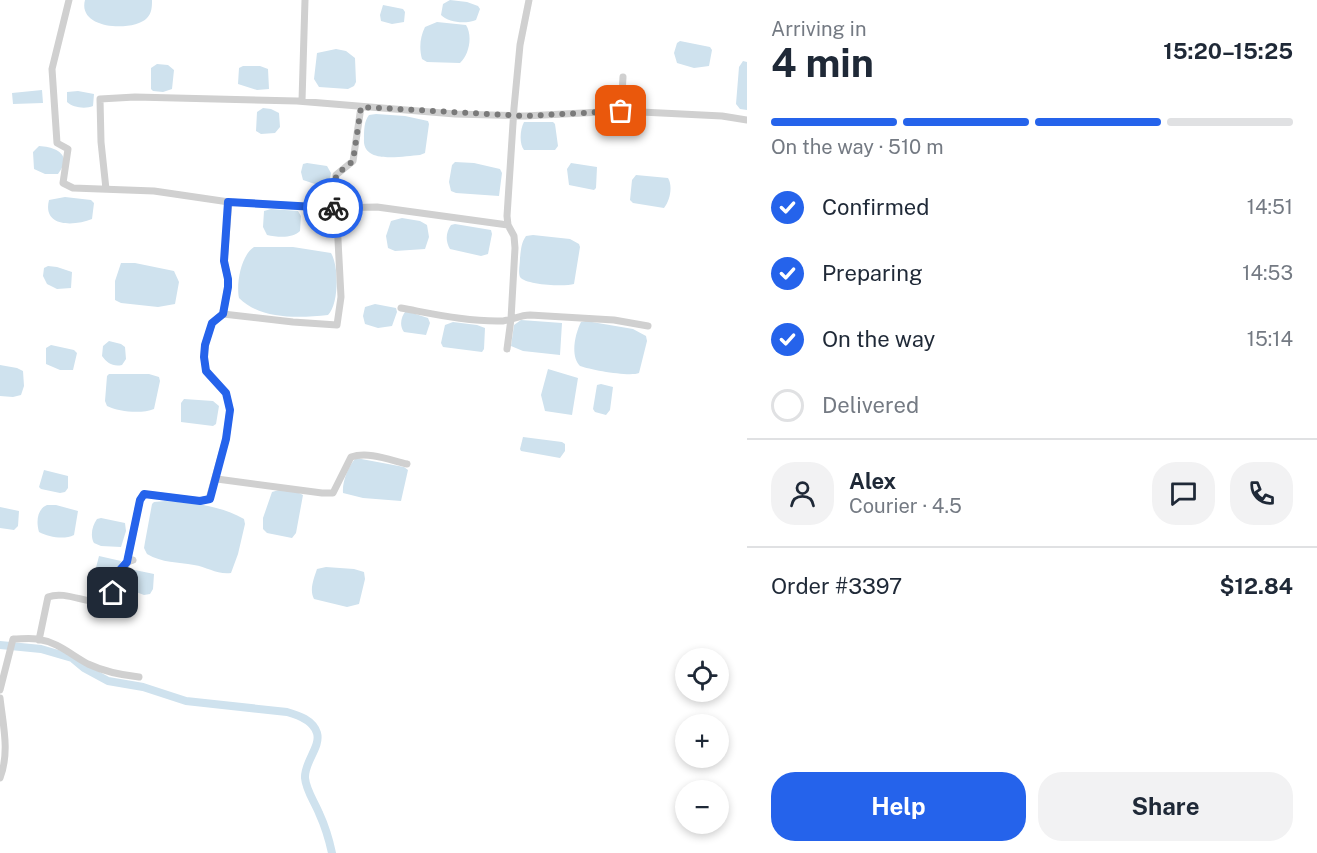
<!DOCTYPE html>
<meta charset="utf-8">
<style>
:root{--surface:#fff;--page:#f2f2f3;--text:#1f2937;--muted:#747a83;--line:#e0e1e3;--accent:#2563eb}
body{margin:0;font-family:"Public Sans",sans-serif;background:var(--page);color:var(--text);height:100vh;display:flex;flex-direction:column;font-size:22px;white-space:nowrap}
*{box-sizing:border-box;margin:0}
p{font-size:20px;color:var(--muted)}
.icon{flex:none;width:33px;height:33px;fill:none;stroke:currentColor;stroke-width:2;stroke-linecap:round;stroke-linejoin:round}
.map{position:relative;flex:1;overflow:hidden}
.sheet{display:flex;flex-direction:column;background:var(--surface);width:570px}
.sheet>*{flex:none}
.buttons{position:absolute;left:675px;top:648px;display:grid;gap:12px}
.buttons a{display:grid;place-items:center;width:54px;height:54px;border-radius:50%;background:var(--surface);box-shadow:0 3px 9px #0003;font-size:30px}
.pin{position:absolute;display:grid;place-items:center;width:51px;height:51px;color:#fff;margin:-26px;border-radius:12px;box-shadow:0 3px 9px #0006}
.courier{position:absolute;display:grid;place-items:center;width:60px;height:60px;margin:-30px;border:4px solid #2563eb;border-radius:50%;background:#fff;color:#222;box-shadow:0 2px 8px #0007}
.overview em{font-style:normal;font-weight:700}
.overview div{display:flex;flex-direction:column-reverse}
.overview{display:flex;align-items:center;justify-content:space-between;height:102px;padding:0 24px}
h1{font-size:39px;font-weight:700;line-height:45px}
.bar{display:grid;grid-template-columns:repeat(4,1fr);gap:9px 6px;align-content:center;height:72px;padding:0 24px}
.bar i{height:8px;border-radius:4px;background:var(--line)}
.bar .active{background:var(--accent)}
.bar p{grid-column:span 4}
.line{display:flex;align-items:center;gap:15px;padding:0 24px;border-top:2px solid var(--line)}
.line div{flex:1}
.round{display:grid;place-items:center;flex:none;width:63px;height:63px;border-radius:24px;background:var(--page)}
ol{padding:0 24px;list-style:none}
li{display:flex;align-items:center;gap:18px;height:66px}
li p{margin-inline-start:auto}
li .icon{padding:6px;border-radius:50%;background:var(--accent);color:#fff;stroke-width:4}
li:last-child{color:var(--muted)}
li i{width:33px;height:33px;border:3px solid var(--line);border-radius:50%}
.action{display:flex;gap:12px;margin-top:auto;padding:12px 24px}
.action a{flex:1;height:69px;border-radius:24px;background:var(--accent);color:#fff;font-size:24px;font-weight:700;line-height:69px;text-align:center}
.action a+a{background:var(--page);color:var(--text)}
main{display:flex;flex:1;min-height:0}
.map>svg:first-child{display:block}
</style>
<main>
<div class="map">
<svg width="747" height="853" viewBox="0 0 747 853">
<rect width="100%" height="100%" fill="#fff"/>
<!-- water -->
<path fill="#cfe2ee" d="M85,0H152C152,6 152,13 147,18C134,32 77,30 85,0Z
M450,0L467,2L478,6L480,9L476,20C466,24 449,23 441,15L443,4Z
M383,5L403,9L405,12L404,22L392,24L381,21L380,15Z
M437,22L466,25C473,36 469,55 460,63L427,62L422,59C419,48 420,37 425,27Z
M680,41L710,47L712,50L709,66L694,68L677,63L674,53L677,43Z
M336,49L346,51L355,58L356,82L354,86L348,89L319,87L314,79L317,53Z
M743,61L747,62V110L740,109L736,104L739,67Z
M157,64L168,65L174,70L172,89L163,92L153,91L151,89V68Z
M243,66H260L268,69L269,89L257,90L238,84L239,68Z
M42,90L43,103L13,104L12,93Z
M78,91L94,94L93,106C86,109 73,108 67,102V92Z
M263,108L271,109L279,113L280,127L275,133L261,134L256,131L257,112Z
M376,114L405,116L428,121L429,124L425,153L420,155C403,156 362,165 364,139C364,131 364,121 369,115Z
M524,122H553L555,124L558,146L555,150H524C519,144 520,129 524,122Z
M39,146C57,147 73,155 58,174H45L34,169L33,152Z
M455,162L474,163L500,169L502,173L499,196L456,193L451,191L449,182L452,165Z
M307,163L327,166L331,173L329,184H315L303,180L301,172L303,164Z
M571,163L597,167L596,188L594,190L569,185L567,169Z
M636,175L668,178C673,186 670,201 664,208L633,203L630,200L632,180Z
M65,197L91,200L94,203L92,219C75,226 42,228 49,200Z
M271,209L298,211L301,216L300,231C292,239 277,237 267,235L263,227L264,211Z
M402,218L420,221L427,225L429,237L425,249L395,251L388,248L386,236L391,221Z
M455,224L491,230L492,234L488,254L481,256L450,249C445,241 446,232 451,225Z
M533,235L570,239L579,244L580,247L574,284C565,287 525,285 520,277C518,272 520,264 520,258C521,250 521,243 526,236Z
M254,247H293L331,253C339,266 339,304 328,315C299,318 261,320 239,298C236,284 241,255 254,247Z
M121,263H135L174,271L179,282L175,304L158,307L121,303L115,300V281Z
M48,266L57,267L72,272L71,288L57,289L47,284L43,276L44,268Z
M375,304L396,308L397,312L392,326L378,328L365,324L363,316L365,307Z
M406,311L428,318L430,323L426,335L404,332C399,326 401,316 406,311Z
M521,320L562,323L560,355L523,351L511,346L514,325Z
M586,321L633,329L646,336L647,341L639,373C630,377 591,370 580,366C570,356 575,334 581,322Z
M453,322L477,325L485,328L484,349L482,352L443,347L441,343L445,325Z
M109,341L121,344L125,347L126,359L122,365C113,367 107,363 102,356L103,346Z
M51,345L74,350L77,353L73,370H60L46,364V348Z
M0,365L17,368L23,371L24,386L21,395L13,397L0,396Z
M548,369L578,378L572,415L545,411L541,395Z
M109,374H149L159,377L160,381L154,409C142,414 119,412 107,406L105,401L107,376Z
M601,384L613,387L610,410L606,415L595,412L593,409L597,385Z
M184,399L213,401L219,406L216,424L213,426L181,422V403Z
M523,437L562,442L565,444V451L560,458L521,451L520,449Z
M356,458L404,467L408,470L401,501L363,498L343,493C342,482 348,466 356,458Z
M44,470L68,476V488L65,492L60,493L41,489L39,487Z
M279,490L297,492L303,495L296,533L292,538L267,533L263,529V518L272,492Z
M165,501C193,503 219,505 244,519L245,524L238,554L231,573C218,575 207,567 194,565C178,562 162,563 147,554L144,548L145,542L152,504L154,502Z
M47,505H56L78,511L74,535C64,540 49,537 39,532C36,522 37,509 47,505Z
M0,507L19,511L18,526L14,530L0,528Z
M101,518L125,523L126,531L121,547L101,546L94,543C90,536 92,526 97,519Z
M99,556L121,561L110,592L104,598L89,595Z
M326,567L354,569L364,572L365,579L359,604L347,607L314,599C309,590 314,578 317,569Z
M130,569L154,574L153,589L150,594L144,595L123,587L125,573Z"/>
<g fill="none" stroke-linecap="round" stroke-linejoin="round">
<!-- canal -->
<path stroke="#cfe2ee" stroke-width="8" d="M0,645L41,649L72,658L84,668L108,681L143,687L186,701L287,712C298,715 313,720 317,733C321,747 304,762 305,778C306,790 314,801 319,813C325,826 329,839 332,853"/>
<!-- street -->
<path stroke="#d0d0d0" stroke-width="7" d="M69,0L52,69L57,143L68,149L63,183L73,188L154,191L229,202L332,208L377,207L508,225
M302,101L305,0
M621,111L623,77
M106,189L101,142L100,99L135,97L297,101L455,114L525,116L621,111L722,116L747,120
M401,308C434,314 468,322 503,321C512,320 520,315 530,315L614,320L648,326
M223,314L293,322L337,325L341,297L335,183L336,175L353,161L361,107
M507,349L511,319L515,248L514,236L508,225L507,216L514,108L520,45L529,0
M217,479L322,493H333L351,457C368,451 390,460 407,464
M127,562L140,500L144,494L200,501L209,499L226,439L230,410L226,393L206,371L204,357L205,345L212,323L223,314L228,287V279L224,262L229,202
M39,640L48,597C66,590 87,605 106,602C121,591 113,565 133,560
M0,690L13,639C21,639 29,638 37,639C58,642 71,655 88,664C105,672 121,675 139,677
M0,698C3,725 10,752 0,778"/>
</g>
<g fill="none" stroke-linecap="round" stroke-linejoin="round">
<!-- done -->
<path stroke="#7a7a7a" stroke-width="6" stroke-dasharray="0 10.8" d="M333,208H335L336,175L353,161L361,107L525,116L621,111"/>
<!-- route -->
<path stroke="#2563eb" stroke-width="8" d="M113,593L120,570L127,562L140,500L144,494L200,501L210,499L226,439L230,410L226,393L206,371L204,357L205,345L212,323L223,314L228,287V279L224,261L228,202L333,208"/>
</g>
</svg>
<div class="buttons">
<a><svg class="icon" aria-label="locate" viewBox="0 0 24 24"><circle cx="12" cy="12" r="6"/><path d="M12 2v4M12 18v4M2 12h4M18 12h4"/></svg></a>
<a>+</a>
<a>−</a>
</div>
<div class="pin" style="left:621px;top:111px;background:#ea580c"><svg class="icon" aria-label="bag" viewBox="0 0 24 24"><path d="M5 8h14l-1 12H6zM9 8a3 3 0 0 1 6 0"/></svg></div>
<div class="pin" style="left:113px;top:593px;background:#1f2937"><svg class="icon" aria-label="home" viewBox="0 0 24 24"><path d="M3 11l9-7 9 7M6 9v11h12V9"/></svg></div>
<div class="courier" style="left:333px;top:208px"><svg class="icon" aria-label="bike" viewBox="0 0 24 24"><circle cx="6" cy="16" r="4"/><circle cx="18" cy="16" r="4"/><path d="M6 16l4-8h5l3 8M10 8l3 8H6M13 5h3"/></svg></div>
</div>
<section class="sheet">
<div class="overview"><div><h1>4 min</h1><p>Arriving in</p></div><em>15:20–15:25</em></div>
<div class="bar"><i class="active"></i><i class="active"></i><i class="active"></i><i></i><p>On the way · 510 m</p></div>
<ol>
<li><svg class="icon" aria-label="check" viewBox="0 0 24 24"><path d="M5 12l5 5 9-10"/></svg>Confirmed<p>14:51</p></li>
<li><svg class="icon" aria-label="check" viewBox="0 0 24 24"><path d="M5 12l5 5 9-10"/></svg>Preparing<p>14:53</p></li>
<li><svg class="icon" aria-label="check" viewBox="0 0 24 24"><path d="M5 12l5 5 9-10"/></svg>On the way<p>15:14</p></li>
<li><i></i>Delivered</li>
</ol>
<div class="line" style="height:108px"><a class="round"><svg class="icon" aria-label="person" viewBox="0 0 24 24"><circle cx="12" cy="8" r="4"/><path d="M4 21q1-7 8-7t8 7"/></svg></a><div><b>Alex</b><p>Courier · 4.5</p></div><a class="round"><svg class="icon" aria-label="chat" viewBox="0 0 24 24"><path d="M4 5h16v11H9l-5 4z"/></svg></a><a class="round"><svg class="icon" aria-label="phone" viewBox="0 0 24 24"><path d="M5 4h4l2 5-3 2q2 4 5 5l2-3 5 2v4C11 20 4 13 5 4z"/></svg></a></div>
<div class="line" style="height:78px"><div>Order #3397</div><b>$12.84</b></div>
<div class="action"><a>Help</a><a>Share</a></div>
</section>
</main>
